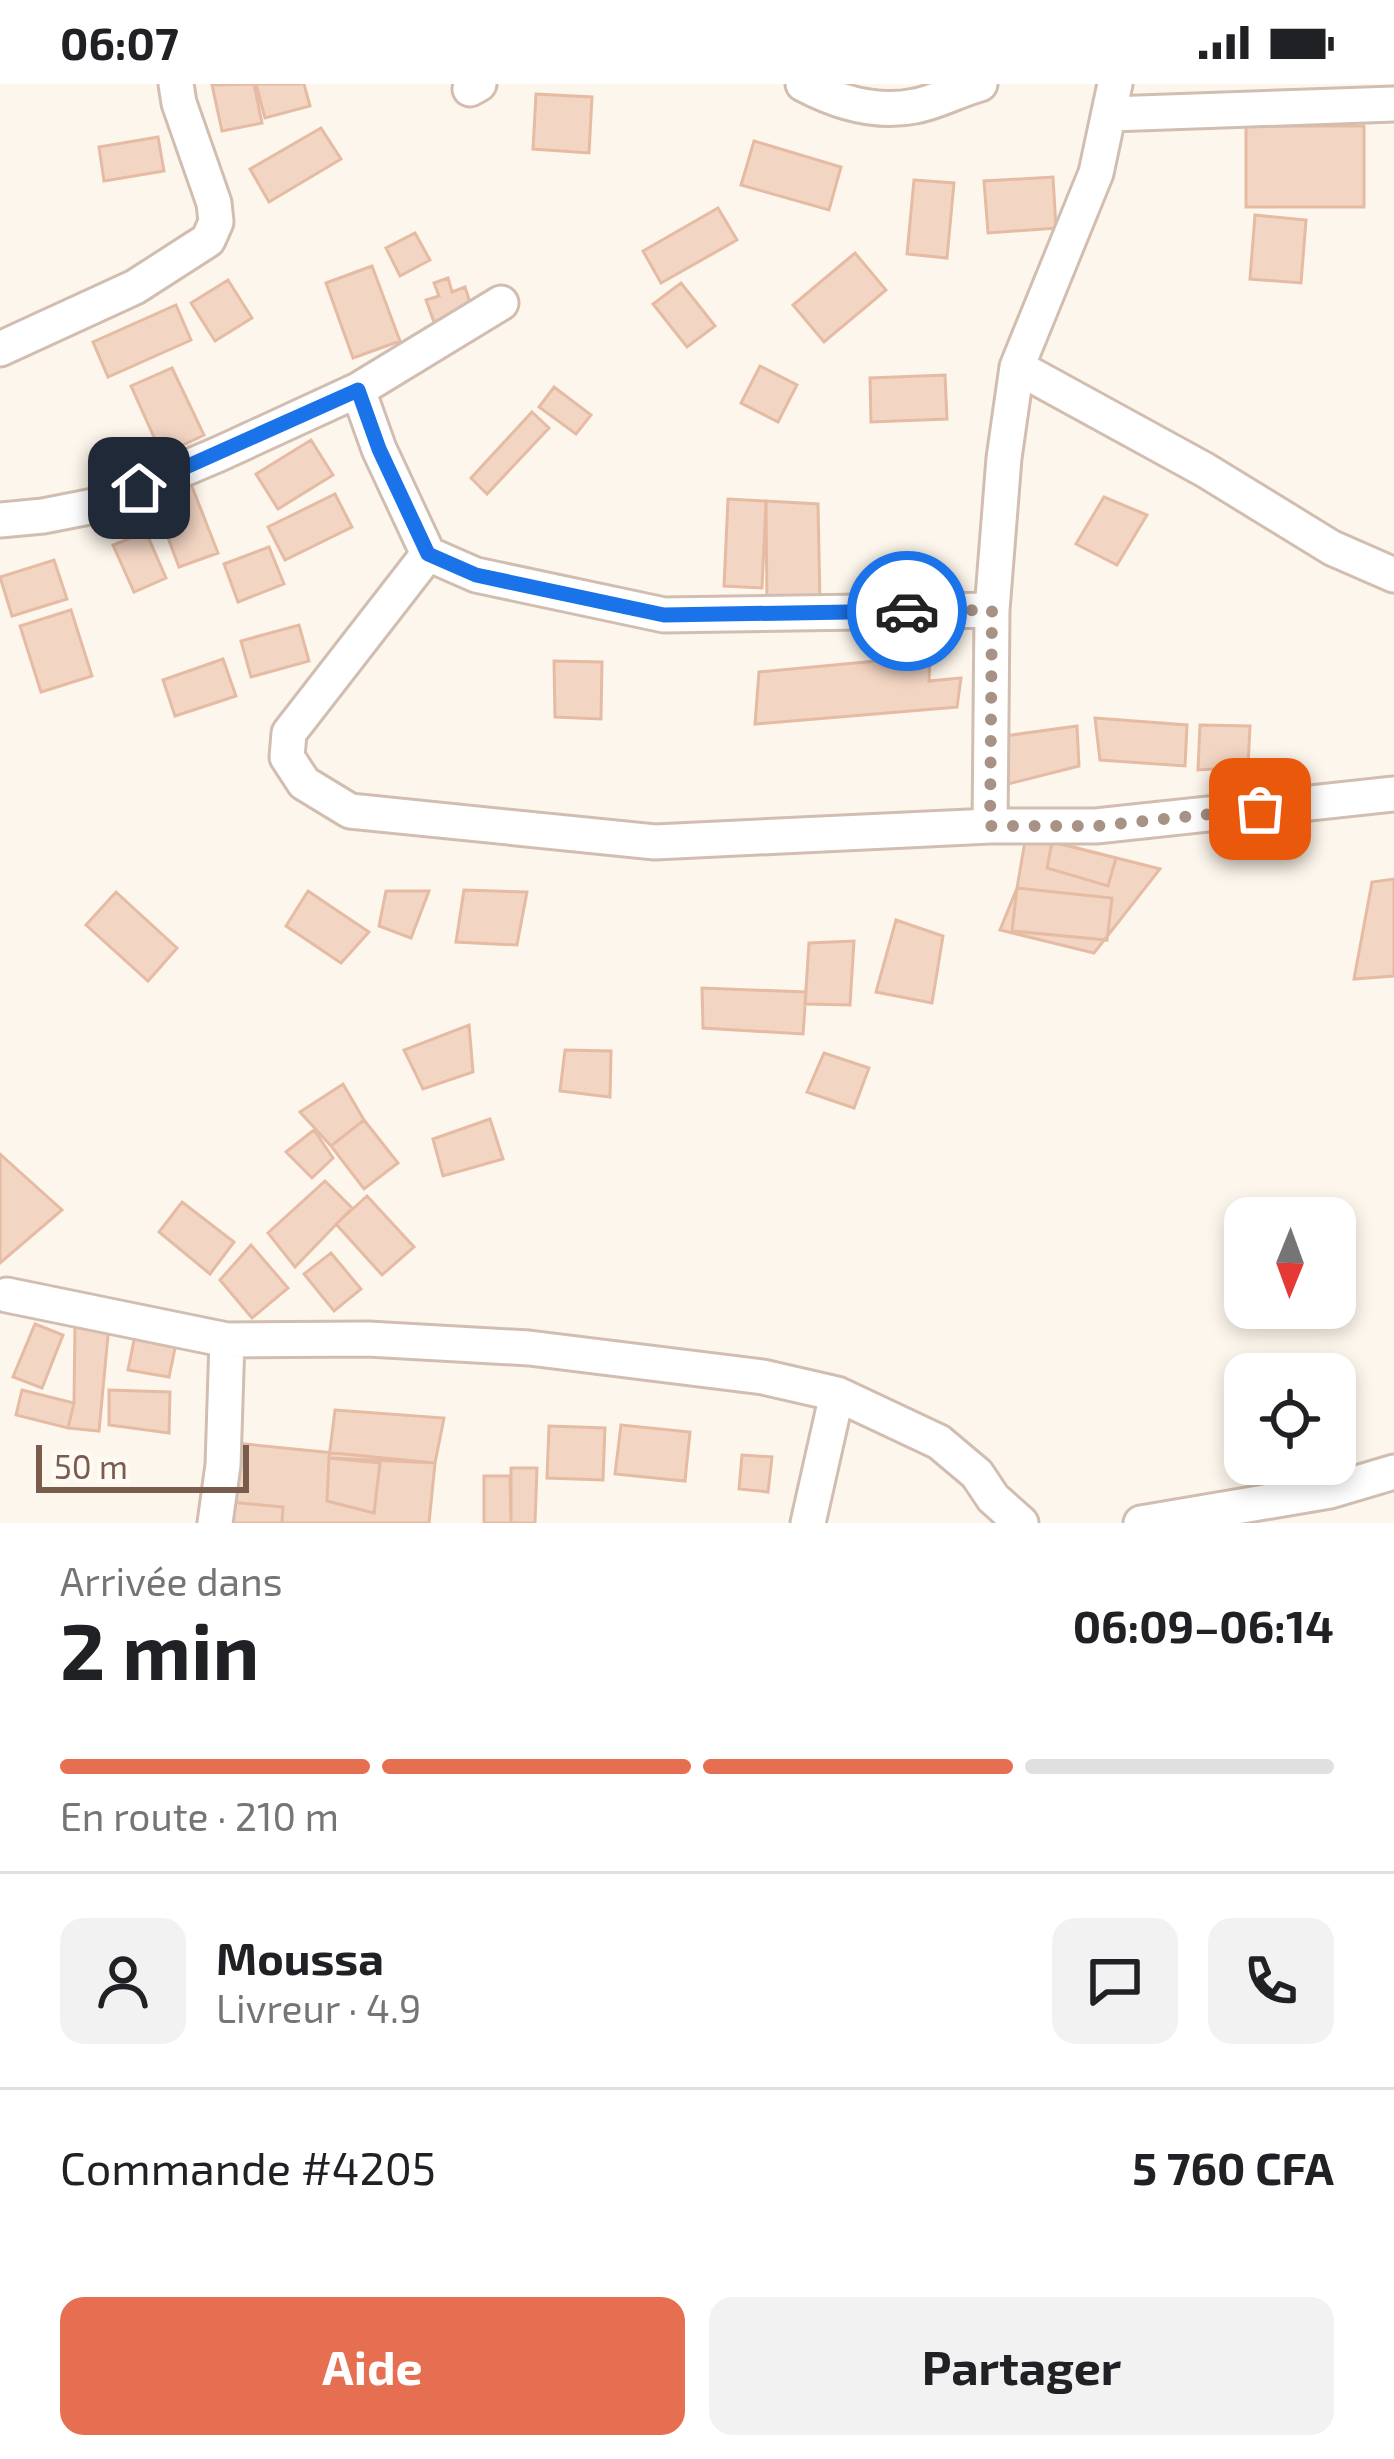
<!DOCTYPE html>
<html lang="fr">
<meta charset="utf-8">
<style>
:root{--surface:#fff;--page:#f2f2f2;--text:#202124;--muted:#757577;--line:#e0e0e0;--accent:#e76f51}
body{margin:0;font-family:"Exo 2",sans-serif;background:var(--page);color:var(--text);height:100vh;display:flex;flex-direction:column;font-size:45px;white-space:nowrap}
*{box-sizing:border-box;margin:0}
p{font-size:39px;color:var(--muted)}
.icon{flex:none;width:66px;height:66px;fill:none;stroke:currentColor;stroke-width:2;stroke-linecap:round;stroke-linejoin:round}
.map{position:relative;height:1439px;overflow:hidden}
.panel{display:flex;flex-direction:column;background:var(--surface);flex:1}
.panel>*{flex:none}
.needle{width:78px;rotate:181deg}
.tools{position:absolute;left:1224px;top:1113px;display:grid;gap:24px}
.tools a{display:grid;place-items:center;width:132px;height:132px;border-radius:24px;background:var(--surface);box-shadow:0 6px 18px #0003;font-size:60px}
.scale{position:absolute;left:36px;bottom:30px;width:213px;box-sizing:border-box;padding-left:12px;border:6px solid #7a5c4d;border-top:0;font-size:33px;line-height:42px;white-space:nowrap;color:#7a5c4d;-webkit-text-stroke:9px #fffaf3;paint-order:stroke}
.pin{position:absolute;display:grid;place-items:center;width:102px;height:102px;color:#fff;margin:-51px;border-radius:24px;box-shadow:0 6px 18px #0006}
.courier{position:absolute;display:grid;place-items:center;width:120px;height:120px;margin:-60px;border:9px solid #1a73e8;border-radius:50%;background:#fff;color:#222;box-shadow:0 3px 15px #0007}
.summary em{font-style:normal;font-weight:700}
.summary div{display:flex;flex-direction:column-reverse}
.summary{display:flex;align-items:center;justify-content:space-between;height:204px;padding:0 60px}
h1{font-size:78px;font-weight:700;line-height:90px}
.bar{display:grid;grid-template-columns:repeat(4,1fr);gap:18px 12px;align-content:center;height:144px;padding:0 60px}
.bar i{height:15px;border-radius:9px;background:var(--line)}
.bar .selected{background:var(--accent)}
.bar p{grid-column:span 4}
.line{display:flex;align-items:center;gap:30px;padding:0 60px;border-top:3px solid var(--line)}
.line div{flex:1}
.round{display:grid;place-items:center;flex:none;width:126px;height:126px;border-radius:24px;background:var(--page)}
.action{display:flex;gap:24px;margin-top:auto;padding:24px 60px}
.action a{flex:1;height:138px;border-radius:24px;background:var(--accent);color:#fff;font-size:48px;font-weight:700;line-height:138px;text-align:center}
.action a+a{background:var(--page);color:var(--text)}
.status{display:flex;justify-content:space-between;align-items:center;height:84px;padding:0 60px;background:var(--surface);direction:ltr}
.status svg{height:33px;fill:currentColor}
.map>svg:first-child{display:block}
</style>
<div class="status"><b>06:07</b><svg viewBox="0 0 49 12"><path d="M0 12V9h3v3zM5 12V6h3v6zM10 12V3h3v9zM15 12V0h3v12zM26 1h20v11H26zM47 4h2v5h-2z"/></svg></div>
<div class="map">
<svg width="1394" height="1439" viewBox="0 0 1394 1439">
<rect width="100%" height="100%" fill="#fdf6ec"/>
<!-- building -->
<path fill="#f3d5c3" stroke="#e6bba3" stroke-width="3" d="M254,0L262,39L222,47L212,1Z
M256,0H304L310,22L265,34Z
M536,10L592,13L589,69L533,65Z
M1246,42H1364V123H1246Z
M321,44L341,75L269,118L250,85Z
M158,53L164,87L104,97L99,63Z
M754,57L841,83L829,126L741,101Z
M1053,93L1056,144L988,149L984,97Z
M914,96L954,99L947,174L907,170Z
M718,124L737,156L661,199L643,167Z
M1255,131L1306,136L1301,199L1250,195Z
M415,149L430,176L400,192L386,164Z
M855,169L886,206L824,258L793,221Z
M372,182L400,257L353,274L326,199Z
M448,194L452,208L465,203L472,225L434,238L426,216L439,212L434,199Z
M228,196L252,234L215,257L191,219Z
M681,199L715,242L687,263L653,220Z
M176,221L191,256L108,293L93,258Z
M760,282L797,301L778,338L741,319Z
M172,284L204,351L162,371L131,302Z
M945,291L947,335L871,338L870,294Z
M554,303L591,331L576,350L539,323Z
M532,328L549,344L487,410L471,394Z
M311,356L333,391L278,425L256,390Z
M191,400L218,469L179,483L153,414Z
M335,410L352,443L285,476L268,443Z
M1104,413L1147,431L1117,481L1076,460Z
M728,415L766,417L762,504L724,502Z
M766,417L818,420L820,521L767,523Z
M146,448L166,494L134,508L113,461Z
M269,463L284,500L238,518L224,480Z
M54,476L67,515L12,532L0,493Z
M71,526L92,592L41,608L20,542Z
M299,541L309,577L251,593L241,557Z
M930,572L929,597L961,594L957,623L755,640L759,588Z
M223,575L236,612L175,632L163,596Z
M554,577L602,578L601,635L555,633Z
M1095,634L1187,641L1185,682L1100,676Z
M1200,641L1250,642L1248,683L1198,686Z
M1077,642L1079,682L1004,701L997,653Z
M1026,751L1160,785L1094,869L1000,846L1017,804Z
M1052,758L1116,774L1108,802L1047,784Z
M1394,795V892L1354,895L1372,798Z
M1017,804L1112,814L1107,856L1012,847Z
M464,806L527,808L517,861L456,858Z
M308,807L369,848L341,879L286,842Z
M386,807H429L411,854L379,842Z
M116,808L177,864L148,897L86,841Z
M896,836L943,852L932,919L876,908Z
M854,857L850,921L805,920L809,859Z
M702,904L806,908L803,950L703,944Z
M469,941L473,988L423,1005L404,966Z
M565,966L611,967L610,1013L560,1007Z
M824,969L869,984L854,1024L807,1008Z
M343,1000L364,1036L331,1062L300,1028Z
M490,1035L503,1075L443,1092L433,1055Z
M364,1036L398,1079L364,1105L331,1062Z
M314,1046L333,1074L312,1094L286,1068Z
M0,1070L62,1126L0,1179Z
M325,1097L352,1124L295,1183L268,1149Z
M367,1112L414,1163L382,1191L336,1140Z
M182,1118L234,1158L210,1190L159,1148Z
M251,1161L288,1204L252,1234L220,1196Z
M331,1169L361,1205L334,1227L304,1190Z
M75,1238L109,1241L99,1347L68,1344L74,1319Z
M35,1240L63,1251L42,1304L13,1293Z
M136,1246L177,1255L169,1293L128,1286Z
M22,1306L74,1319L68,1344L16,1331Z
M109,1306L170,1308L169,1349L109,1341Z
M335,1326L444,1334L435,1379L329,1374Z
M621,1341L690,1348L685,1397L615,1390Z
M549,1342L605,1344L603,1396L547,1394Z
M235,1359L435,1379L429,1439H227Z
M742,1371L772,1373L768,1408L739,1405Z
M329,1374L380,1379L374,1429L327,1417Z
M511,1384H537L535,1439H511Z
M484,1392H510L511,1439H484Z
M230,1418L283,1423L282,1439H227Z"/>
<g fill="none" stroke-linecap="round" stroke-linejoin="round">
<!-- minor casing -->
<g stroke="#d1beb0" stroke-width="39">
<path id="minor" d="M803,0C837,18 877,30 915,22C937,18 958,6 980,0
M470,5L479,0
M1111,30L1394,20
M0,265L135,203L208,156L216,138L214,119L179,19L176,0
M1017,283L1205,386L1332,464L1394,491
M358,306L379,365L428,470L476,491L664,531L992,526
M0,436L43,432L99,421L219,370L358,306L501,219
M428,470L289,649L287,673L304,699L350,727L655,758L990,742H1096L1394,710
M990,742L992,526L1004,374L1017,283L1096,89L1115,0
M7,1211L227,1256L368,1255L529,1264L763,1293L837,1310L939,1358L977,1390L993,1414L1021,1439
M215,1439L223,1381L227,1256
M808,1439L837,1310
M1141,1439L1330,1407L1394,1388"/>
</g>
<!-- minor -->
<use href="#minor" stroke="#fff" stroke-width="33"/>
</g>
<g fill="none" stroke-linecap="round" stroke-linejoin="round">
<!-- done -->
<path stroke="#a89285" stroke-width="12" stroke-dasharray="0 21.6" d="M907,527L992,526L990,742H1096L1260,725"/>
<!-- route -->
<path stroke="#1a73e8" stroke-width="15" d="M139,404L358,306L379,365L428,470L476,491L664,531L907,527"/>
</g>
</svg>
<div class="tools">
<a><svg class="needle" viewBox="-14 -14 28 28"><path d="M0-13l5 13h-10z" fill="#e53935"/><path d="M0 13l5-13h-10z" fill="#757577"/></svg></a>
<a><svg class="icon" aria-label="locate" viewBox="0 0 24 24"><circle cx="12" cy="12" r="6"/><path d="M12 2v4M12 18v4M2 12h4M18 12h4"/></svg></a>
</div>
<div class="scale">50 m</div>
<div class="pin" style="left:1260px;top:725px;background:#ea580c"><svg class="icon" aria-label="bag" viewBox="0 0 24 24"><path d="M5 8h14l-1 12H6zM9 8a3 3 0 0 1 6 0"/></svg></div>
<div class="pin" style="left:139px;top:404px;background:#1f2937"><svg class="icon" aria-label="home" viewBox="0 0 24 24"><path d="M3 11l9-7 9 7M6 9v11h12V9"/></svg></div>
<div class="courier" style="left:907px;top:527px"><svg class="icon" aria-label="car" viewBox="0 0 24 24"><path d="M5 17H2v-5l4-1 3-4h7l3 4 3 1v5h-3M9 17h6M6 11h13"/><circle cx="7" cy="17" r="2"/><circle cx="17" cy="17" r="2"/></svg></div>
</div>
<section class="panel">
<div class="summary"><div><h1>2 min</h1><p>Arrivée dans</p></div><em>06:09–06:14</em></div>
<div class="bar"><i class="selected"></i><i class="selected"></i><i class="selected"></i><i></i><p>En route · 210 m</p></div>
<div class="line" style="height:216px"><a class="round"><svg class="icon" aria-label="person" viewBox="0 0 24 24"><circle cx="12" cy="8" r="4"/><path d="M4 21q1-7 8-7t8 7"/></svg></a><div><b>Moussa</b><p>Livreur · 4.9</p></div><a class="round"><svg class="icon" aria-label="chat" viewBox="0 0 24 24"><path d="M4 5h16v11H9l-5 4z"/></svg></a><a class="round"><svg class="icon" aria-label="phone" viewBox="0 0 24 24"><path d="M5 4h4l2 5-3 2q2 4 5 5l2-3 5 2v4C11 20 4 13 5 4z"/></svg></a></div>
<div class="line" style="height:156px"><div>Commande #4205</div><b>5 760 CFA</b></div>
<div class="action"><a>Aide</a><a>Partager</a></div>
</section>
